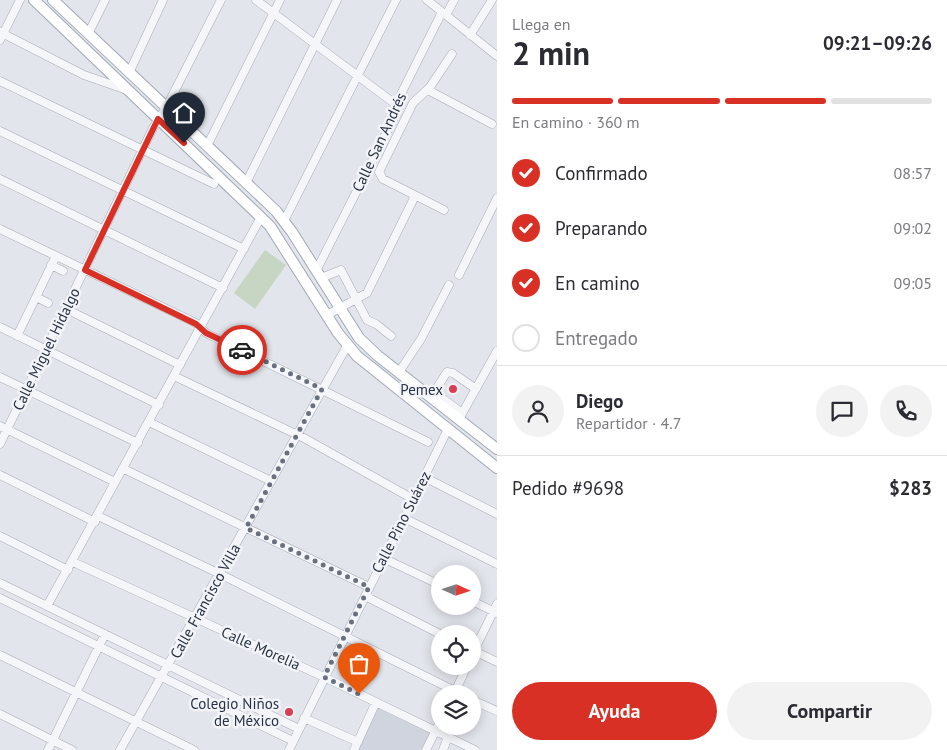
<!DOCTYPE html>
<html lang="es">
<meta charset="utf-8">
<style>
:root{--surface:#fff;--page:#f2f2f3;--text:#2b2b33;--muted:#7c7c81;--line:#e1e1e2;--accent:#d93025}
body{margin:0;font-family:"PT Sans",sans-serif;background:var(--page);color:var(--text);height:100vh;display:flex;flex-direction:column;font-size:19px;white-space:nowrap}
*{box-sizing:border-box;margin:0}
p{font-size:16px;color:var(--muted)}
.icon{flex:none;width:28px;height:28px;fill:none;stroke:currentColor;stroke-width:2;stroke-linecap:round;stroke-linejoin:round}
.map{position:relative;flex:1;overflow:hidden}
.panel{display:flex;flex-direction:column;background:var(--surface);width:450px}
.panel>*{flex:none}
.needle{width:32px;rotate:93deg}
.tools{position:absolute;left:431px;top:565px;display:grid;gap:10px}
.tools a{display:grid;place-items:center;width:50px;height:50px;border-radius:50%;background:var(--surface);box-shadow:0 2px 12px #0003;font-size:25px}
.pin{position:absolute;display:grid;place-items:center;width:42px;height:42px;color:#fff;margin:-51px -21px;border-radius:50% 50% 50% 0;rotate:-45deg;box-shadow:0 0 5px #0007}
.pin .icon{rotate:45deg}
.courier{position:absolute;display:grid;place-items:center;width:50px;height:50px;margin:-25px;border:4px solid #d93025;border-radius:50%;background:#fff;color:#222;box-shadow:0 1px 6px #0007}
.summary em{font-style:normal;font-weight:700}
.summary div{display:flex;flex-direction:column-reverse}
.summary{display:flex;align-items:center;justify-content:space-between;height:85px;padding:0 15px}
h1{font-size:32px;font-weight:700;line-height:38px}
.bar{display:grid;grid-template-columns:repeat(4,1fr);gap:8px 5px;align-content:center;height:60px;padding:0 15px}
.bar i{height:6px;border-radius:4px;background:var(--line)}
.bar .selected{background:var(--accent)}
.bar p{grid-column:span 4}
.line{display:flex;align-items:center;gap:12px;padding:0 15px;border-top:1px solid var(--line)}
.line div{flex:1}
.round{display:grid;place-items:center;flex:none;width:52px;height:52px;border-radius:26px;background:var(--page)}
ol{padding:0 15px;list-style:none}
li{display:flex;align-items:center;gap:15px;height:55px}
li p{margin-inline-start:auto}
li .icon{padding:5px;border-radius:50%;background:var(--accent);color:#fff;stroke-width:4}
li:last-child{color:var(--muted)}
li i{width:28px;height:28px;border:2px solid var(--line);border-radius:50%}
.button{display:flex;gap:10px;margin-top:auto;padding:10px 15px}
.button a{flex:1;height:58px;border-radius:30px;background:var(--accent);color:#fff;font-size:20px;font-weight:700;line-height:58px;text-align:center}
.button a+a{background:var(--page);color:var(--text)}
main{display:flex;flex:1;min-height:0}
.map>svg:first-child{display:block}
</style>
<main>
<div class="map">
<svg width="497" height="750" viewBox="0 0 497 750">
<rect width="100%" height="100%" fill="#e2e5eb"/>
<!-- built -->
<path fill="#d0d4de" d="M375,707L432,734L425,750H356Z"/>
<!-- green -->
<path fill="#c7d6c2" d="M265,250L286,265L255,309L234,293Z"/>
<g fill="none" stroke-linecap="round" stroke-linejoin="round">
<!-- minor casing -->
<g stroke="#a6acb6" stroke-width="9">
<path id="minor" d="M256,0L398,106
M427,0L497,56
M446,15L454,0
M0,32L84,75L127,90
M88,34L105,0
M470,35L492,0
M0,40L20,0
M129,73L163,0
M0,81L214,184
M428,90L492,124
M0,131L244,249
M207,146L280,0
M0,179L223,288
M247,181L337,0
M444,210L383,179L379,172L413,103L430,87L452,54
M284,221L396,0
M0,229L196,323L206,333L428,442
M51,265L63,271
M316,271L396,114L401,94L442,12
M459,275L497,198
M321,278L341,270L367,320L376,324L391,336
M36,297L48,303
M66,309L180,365
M327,315L367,293L415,196
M0,327L159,405
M17,336L56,256
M399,372L421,339L449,285
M174,376L304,438L413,499
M0,377L138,443
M434,392L462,413
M431,397L447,372L453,373L476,389
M459,419L497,351
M149,422L271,481
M0,426L115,482
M0,444L153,128L166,108L221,0
M124,469L369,587
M0,475L95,522
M424,477L497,514
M98,516L220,574L461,694
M404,518L497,564
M0,536L68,570
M383,558L440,585
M73,562L324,677L475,750
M0,583L299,729
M365,596L440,634
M0,598L293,741
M472,601L497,613
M47,606L261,217
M472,650L497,662
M0,655L194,750
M472,655L497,604
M454,694L467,666
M472,700L497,711
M0,714L72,750
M304,718L358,742
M48,750L105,634
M120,750L347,346
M289,750L448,429
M354,750L376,702
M426,750L440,722
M443,750L448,737"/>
</g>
<!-- major casing -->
<g stroke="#a0a9b8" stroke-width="12">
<path id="major" d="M34,0L270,226L338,333L357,356L497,468
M53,0L276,211L292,232L359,338L378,356L497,449"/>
</g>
<!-- minor -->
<use href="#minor" stroke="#f5f6f9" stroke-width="8"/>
<!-- major -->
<use href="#major" stroke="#fff" stroke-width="10"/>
</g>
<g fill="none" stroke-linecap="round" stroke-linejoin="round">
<!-- done -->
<path stroke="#69717f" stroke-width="5" stroke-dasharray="0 9" d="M242,350L322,389L246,528L369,587L324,677L359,694"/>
<!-- route -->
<path stroke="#d93025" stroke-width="6" d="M184,143L158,119L85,270L196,324L206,333L242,350"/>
</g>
<!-- markers -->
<g fill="#d83f52" stroke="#f2f4f8" stroke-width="2">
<circle cx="453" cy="389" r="5"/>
<circle cx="289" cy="712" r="5"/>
</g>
<g text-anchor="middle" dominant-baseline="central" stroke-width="5" stroke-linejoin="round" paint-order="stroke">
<!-- street labels -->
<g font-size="15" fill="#283245" stroke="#f2f4f8">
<text transform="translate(379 142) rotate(-65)">Calle San Andrés</text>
<text transform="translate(46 349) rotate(-64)">Calle Miguel Hidalgo</text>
<text transform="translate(401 522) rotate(-63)">Calle Pino Suárez</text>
<text transform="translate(205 601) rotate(-61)">Calle Francisco Villa</text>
<text transform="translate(261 648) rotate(24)">Calle Morelia</text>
</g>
<!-- poi labels -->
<g font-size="15" fill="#283245" stroke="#f2f4f8" text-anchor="end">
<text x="443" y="389">Pemex</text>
<text x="279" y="703">Colegio Niños<tspan x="279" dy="17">de México</tspan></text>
</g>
</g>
</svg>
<div class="tools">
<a><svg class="needle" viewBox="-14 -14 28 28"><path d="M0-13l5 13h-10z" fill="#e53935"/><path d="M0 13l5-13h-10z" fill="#7c7c81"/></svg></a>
<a><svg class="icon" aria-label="locate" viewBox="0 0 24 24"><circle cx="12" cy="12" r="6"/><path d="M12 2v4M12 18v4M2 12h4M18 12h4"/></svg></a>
<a><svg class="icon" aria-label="layers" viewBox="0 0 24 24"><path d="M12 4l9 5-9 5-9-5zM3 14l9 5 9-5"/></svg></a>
</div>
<div class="pin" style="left:359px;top:694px;background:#ea580c"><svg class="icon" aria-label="bag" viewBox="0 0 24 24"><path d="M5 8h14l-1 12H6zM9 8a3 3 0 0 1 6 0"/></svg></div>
<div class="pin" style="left:184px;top:143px;background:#1f2937"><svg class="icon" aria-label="home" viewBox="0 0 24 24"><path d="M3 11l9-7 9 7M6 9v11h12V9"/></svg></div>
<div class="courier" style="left:242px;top:350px"><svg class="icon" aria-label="car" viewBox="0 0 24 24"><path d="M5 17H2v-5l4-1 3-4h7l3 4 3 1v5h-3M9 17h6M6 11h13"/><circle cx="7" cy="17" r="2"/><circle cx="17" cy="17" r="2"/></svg></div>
</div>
<section class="panel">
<div class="summary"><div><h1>2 min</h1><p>Llega en</p></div><em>09:21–09:26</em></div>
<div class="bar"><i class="selected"></i><i class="selected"></i><i class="selected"></i><i></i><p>En camino · 360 m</p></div>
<ol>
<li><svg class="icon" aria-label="check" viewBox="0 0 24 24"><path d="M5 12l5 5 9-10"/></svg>Confirmado<p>08:57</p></li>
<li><svg class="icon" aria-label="check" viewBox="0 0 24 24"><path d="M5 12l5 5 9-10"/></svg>Preparando<p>09:02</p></li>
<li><svg class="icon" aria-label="check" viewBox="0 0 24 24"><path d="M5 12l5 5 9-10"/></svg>En camino<p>09:05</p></li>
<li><i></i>Entregado</li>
</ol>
<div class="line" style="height:90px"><a class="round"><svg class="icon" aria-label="person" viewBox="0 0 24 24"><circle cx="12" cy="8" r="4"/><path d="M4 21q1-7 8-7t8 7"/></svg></a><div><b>Diego</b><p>Repartidor · 4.7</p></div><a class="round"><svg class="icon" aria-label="chat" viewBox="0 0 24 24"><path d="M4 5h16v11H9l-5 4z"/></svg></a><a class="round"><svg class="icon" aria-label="phone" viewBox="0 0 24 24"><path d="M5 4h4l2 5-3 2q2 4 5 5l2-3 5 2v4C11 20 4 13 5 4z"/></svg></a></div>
<div class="line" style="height:65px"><div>Pedido #9698</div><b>$283</b></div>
<div class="button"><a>Ayuda</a><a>Compartir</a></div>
</section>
</main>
